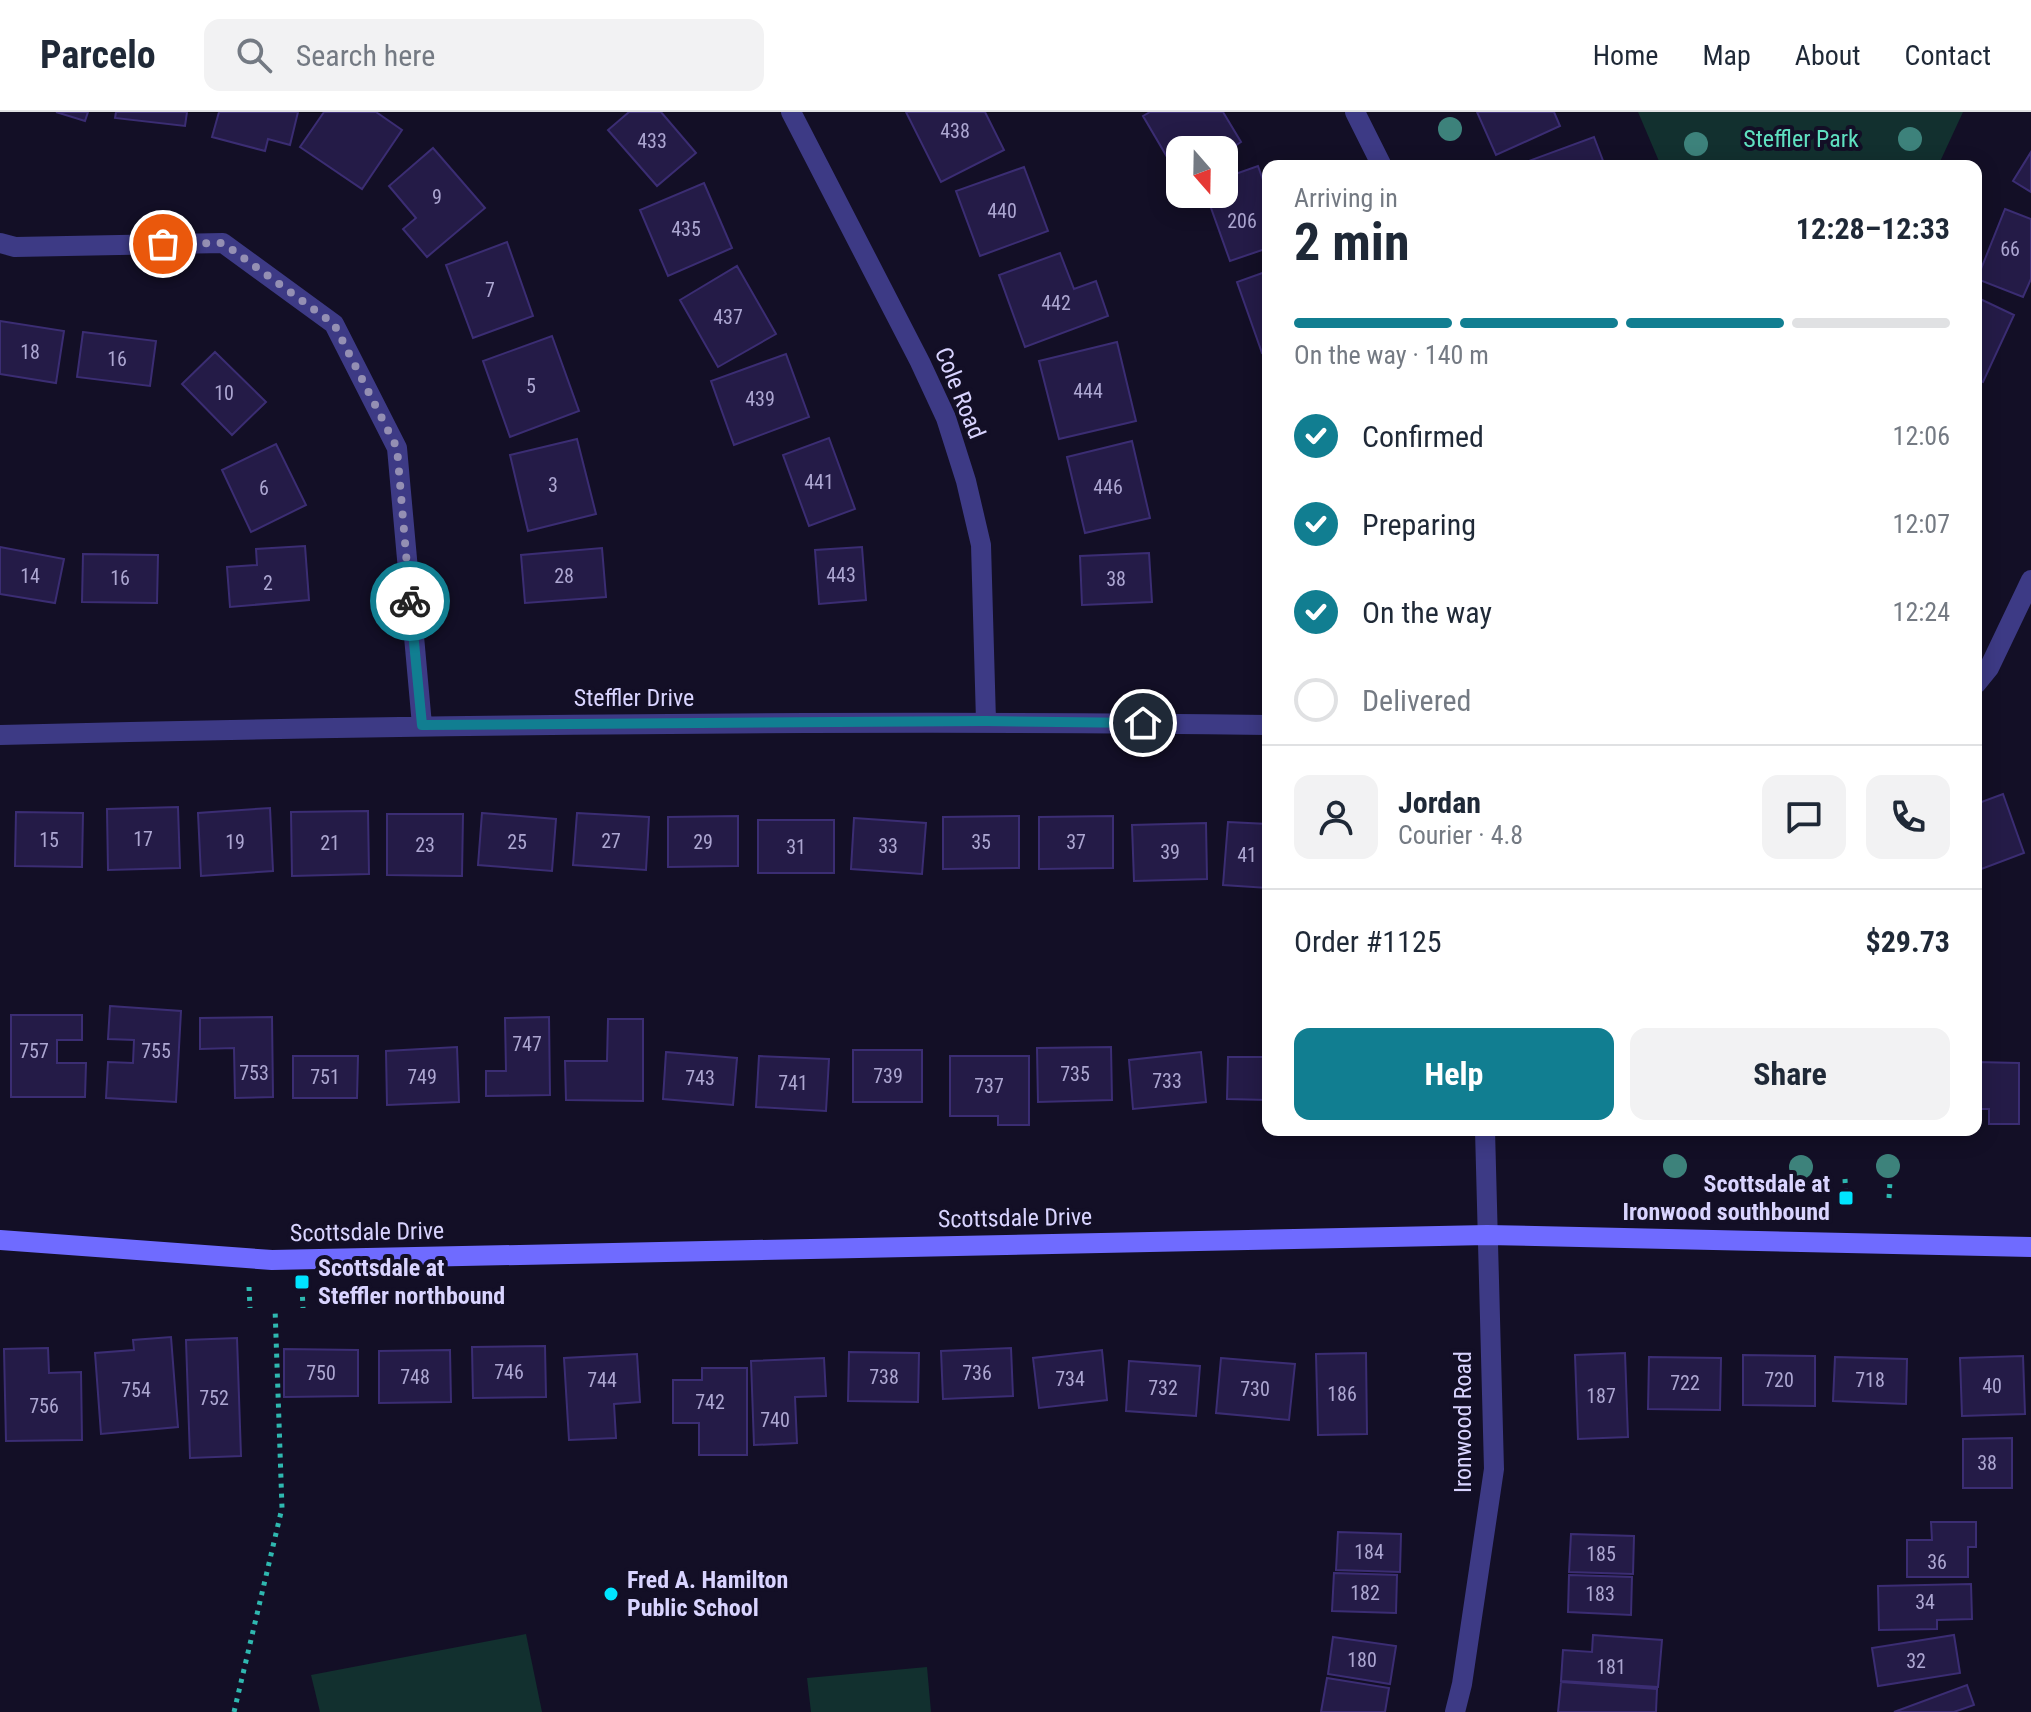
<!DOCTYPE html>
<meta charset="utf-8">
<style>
:root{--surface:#fff;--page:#f2f2f3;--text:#1f2937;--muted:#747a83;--line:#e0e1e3;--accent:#117e91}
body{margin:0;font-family:"Roboto Condensed",sans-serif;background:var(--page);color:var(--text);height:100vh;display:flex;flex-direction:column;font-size:30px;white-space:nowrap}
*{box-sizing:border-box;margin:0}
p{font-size:26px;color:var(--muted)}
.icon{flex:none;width:44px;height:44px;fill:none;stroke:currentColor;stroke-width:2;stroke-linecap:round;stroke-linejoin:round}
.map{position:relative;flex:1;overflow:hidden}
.details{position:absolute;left:1262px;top:48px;width:720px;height:976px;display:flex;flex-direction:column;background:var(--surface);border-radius:16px;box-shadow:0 4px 20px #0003}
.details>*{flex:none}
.needle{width:52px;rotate:160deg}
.controls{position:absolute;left:1166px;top:24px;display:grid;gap:16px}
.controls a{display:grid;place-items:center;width:72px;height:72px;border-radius:16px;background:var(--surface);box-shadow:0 4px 20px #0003;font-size:40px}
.pin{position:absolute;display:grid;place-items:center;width:68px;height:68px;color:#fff;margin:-34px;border:4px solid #fff;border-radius:50%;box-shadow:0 2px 8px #0007}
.courier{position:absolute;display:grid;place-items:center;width:80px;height:80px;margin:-40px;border:6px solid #117e91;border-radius:50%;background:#fff;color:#222;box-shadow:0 2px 10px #0007}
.summary em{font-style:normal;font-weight:700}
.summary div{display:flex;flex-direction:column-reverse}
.summary{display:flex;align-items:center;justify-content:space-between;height:136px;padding:0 32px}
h1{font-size:52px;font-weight:700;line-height:60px}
.bar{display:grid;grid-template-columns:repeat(4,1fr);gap:12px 8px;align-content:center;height:96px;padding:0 32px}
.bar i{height:10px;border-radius:6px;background:var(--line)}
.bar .current{background:var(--accent)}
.bar p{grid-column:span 4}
.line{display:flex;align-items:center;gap:20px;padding:0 32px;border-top:2px solid var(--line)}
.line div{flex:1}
.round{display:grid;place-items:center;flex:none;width:84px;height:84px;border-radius:16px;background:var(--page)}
ol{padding:0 32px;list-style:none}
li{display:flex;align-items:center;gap:24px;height:88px}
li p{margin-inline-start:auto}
li .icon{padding:8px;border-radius:50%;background:var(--accent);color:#fff;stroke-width:4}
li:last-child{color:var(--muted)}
li i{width:44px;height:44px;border:4px solid var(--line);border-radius:50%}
.action{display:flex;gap:16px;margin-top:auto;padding:16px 32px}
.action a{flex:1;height:92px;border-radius:16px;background:var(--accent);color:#fff;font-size:32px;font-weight:700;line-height:92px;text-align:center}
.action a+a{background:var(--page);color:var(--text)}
header{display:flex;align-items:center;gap:48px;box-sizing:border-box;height:112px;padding:0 40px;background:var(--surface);border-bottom:2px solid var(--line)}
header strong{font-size:38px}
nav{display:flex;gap:44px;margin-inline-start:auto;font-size:28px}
.search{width:560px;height:72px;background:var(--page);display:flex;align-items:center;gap:20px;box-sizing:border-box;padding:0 28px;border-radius:16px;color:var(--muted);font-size:30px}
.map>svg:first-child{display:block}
</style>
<header>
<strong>Parcelo</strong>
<div class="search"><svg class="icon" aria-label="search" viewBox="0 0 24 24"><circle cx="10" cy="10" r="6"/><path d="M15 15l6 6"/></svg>Search here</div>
<nav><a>Home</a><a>Map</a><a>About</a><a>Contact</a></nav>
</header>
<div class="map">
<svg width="2031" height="1600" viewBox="0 0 2031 1600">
<rect width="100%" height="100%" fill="#130f26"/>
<!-- green -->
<path fill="#12302f" d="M1638,0H1963L1938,54H1661Z
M526,1522L542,1600H320L311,1563Z
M927,1555L931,1600H811L807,1566Z"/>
<!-- building -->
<path fill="#241b47" stroke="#3b2d73" stroke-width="2" d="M56,0H88L85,9Z
M116,0H187L185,14L115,6Z
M219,0H298L290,33L268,27L265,39L212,25Z
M324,0H376L402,18L362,77L300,35Z
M629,0H661L696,41L657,74L608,18Z
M906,0H985L1004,38L941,70Z
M1150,0H1223L1241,30L1224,41V38H1180V67L1143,4Z
M1477,0H1554L1560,14L1496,43Z
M1594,25L1605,54H1515Z
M433,36L485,96L427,145L403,117L416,106L389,74Z
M2031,40V80L2013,69Z
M1258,54L1268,82V136L1230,149L1206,82H1224V66Z
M1024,55L1048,119L980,144L956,79Z
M704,71L732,136L668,164L640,98Z
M2005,97L2031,107V167L2023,185L1977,167Z
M507,130L533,204L473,226L446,153Z
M1060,141L1074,177L1096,169L1108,204L1025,235L999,163Z
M737,154L776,222L718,255L680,188Z
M1268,159V239L1262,241L1237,170Z
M1976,185L2014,203L1983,270L1976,267Z
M0,209L64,219L56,271L0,262Z
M83,220L156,229L150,274L77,265Z
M552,224L579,299L510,325L483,249Z
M1117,230L1136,309L1059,327L1039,249Z
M215,240L266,290L232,323L182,272Z
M786,242L809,305L734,333L711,269Z
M829,326L855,397L809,414L783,343Z
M577,327L596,402L528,419L510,343Z
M1132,329L1150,406L1085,421L1067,345Z
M276,332L306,393L251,420L222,358Z
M305,434L309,488L230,495L227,455L257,453L256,437Z
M0,435L64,447L55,491L0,482Z
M862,435L866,488L819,492L815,438Z
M602,436L606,485L525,491L521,443Z
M1149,441L1152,490L1082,493L1080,444Z
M83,442L158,443L157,491L82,490Z
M2003,682L2024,741L1976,759V692Z
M178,695L180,756L108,758L107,697Z
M270,696L273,759L201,764L198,701Z
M368,699L369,762L292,764L291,700Z
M16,700L83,701L82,755L15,754Z
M482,701L556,707L552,759L478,753Z
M577,701L649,705L646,758L573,753Z
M387,702H463L462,764L387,763Z
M738,704V754L668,755V705Z
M1019,704V756L943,757V705Z
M1113,704V756L1039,757V705Z
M854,706L926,711L922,762L851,757Z
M758,708H834V761H758Z
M1228,710L1268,712V776L1223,773Z
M1206,711L1207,767L1134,769L1132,713Z
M110,894L181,899L176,990L106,986L108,950L133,951L134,928L108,927Z
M11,903H82V928H57V951H86L85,985H11Z
M272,905L273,985L235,986L234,936L200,937V906Z
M549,905L550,983L486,984V959H506L505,906Z
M608,907H643V989L566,988L565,949H607Z
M457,935L459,990L387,993L386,939Z
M1111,935L1112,988L1038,990L1037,936Z
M853,938H922V990H853Z
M666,940L737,946L733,993L663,987Z
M1201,940L1206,990L1133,997L1129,948Z
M293,944H358L357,986H293Z
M759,944L829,947L826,999L756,995Z
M950,944H1029V1013H998V1004H950Z
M1228,945H1268V988L1227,987Z
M1976,950L2019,951V1012H1989V997H1976Z
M171,1225L178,1315L101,1322L95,1241L134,1238L133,1228Z
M237,1226L241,1344L190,1346L186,1228Z
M545,1234L546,1285L473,1286L472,1235Z
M48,1236L49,1261L81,1260L82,1328L6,1329L4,1237Z
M1011,1236L1013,1284L943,1287L941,1239Z
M284,1237L358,1238V1284L284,1285Z
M450,1238L451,1290L379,1291V1239Z
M1102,1238L1107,1288L1039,1296L1033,1246Z
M849,1240L919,1241L918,1290L848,1289Z
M1366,1241L1367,1322L1318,1323L1316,1242Z
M1625,1241L1628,1325L1578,1327L1575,1243Z
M637,1242L640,1290L614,1292L616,1326L569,1328L564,1246Z
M1743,1243L1815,1244V1294L1743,1293Z
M2023,1244L2025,1302L1962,1304L1960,1246Z
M1649,1245L1721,1246L1720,1298L1648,1297Z
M1835,1245L1907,1247L1906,1292L1833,1289Z
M824,1246L826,1284L795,1285L797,1331L754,1333L751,1249Z
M1221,1246L1295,1252L1289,1308L1216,1301Z
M1129,1249L1200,1254L1196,1304L1126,1299Z
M702,1256H747V1343H699V1311H673V1268H702Z
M2012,1326V1376H1963V1327Z
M1931,1410H1976V1435H1968V1465H1907V1428H1932Z
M1338,1420L1401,1422L1400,1460L1336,1458Z
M1571,1422L1634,1424L1633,1462L1569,1460Z
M1334,1461L1397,1463L1396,1501L1332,1499Z
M1569,1463L1632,1465L1631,1503L1568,1500Z
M1971,1472L1972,1507L1937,1508V1517L1879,1518L1878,1474Z
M1593,1523L1662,1528L1658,1575L1561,1569L1563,1538L1592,1540Z
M1954,1523L1960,1561L1878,1574L1872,1536Z
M1333,1525L1396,1534L1390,1572L1328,1562Z
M1327,1566L1389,1576L1385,1600H1321Z
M1561,1570L1657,1577L1656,1600H1558Z
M1967,1573L1974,1593L1954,1600H1894Z"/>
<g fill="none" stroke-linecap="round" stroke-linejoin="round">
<!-- path -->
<path stroke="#2fb8b0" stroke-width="5" stroke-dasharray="4 6" stroke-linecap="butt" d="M1845,1067L1846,1086
M1889,1086L1890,1069
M249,1175L250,1196
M302,1175L303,1196
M234,1600L282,1396L275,1196"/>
<!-- street -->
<path stroke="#3d3a85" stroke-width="20" d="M791,0L920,250L946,306L966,369L981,433L986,609
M1355,0L1382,54
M0,131L15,135L223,131L334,212L397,336L422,613
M1976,572L1989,556L2031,468
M0,623C423,613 845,607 1268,613
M1455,1600L1462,1572L1494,1357L1485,1018"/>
<!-- secondary -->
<path stroke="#6f6bff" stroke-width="20" d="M0,1128L272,1148L1487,1123L2031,1135"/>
</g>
<!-- trees -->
<g fill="#3d827b">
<circle cx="1450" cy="17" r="12"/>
<circle cx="1910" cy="27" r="12"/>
<circle cx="1696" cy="32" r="12"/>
<circle cx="1675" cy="1054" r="12"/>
<circle cx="1888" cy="1054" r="12"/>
<circle cx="1801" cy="1055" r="12"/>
</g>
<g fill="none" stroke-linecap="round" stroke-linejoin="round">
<!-- done -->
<path stroke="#948fb3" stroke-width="8" stroke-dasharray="0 14.4" d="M163,132L223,131L334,212L397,336L410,489"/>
<!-- route -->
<path stroke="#117e91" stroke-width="10" d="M410,489L422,613L986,609L1143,611"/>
</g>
<!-- markers -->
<g fill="#00e5ff" stroke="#130f26" stroke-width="3">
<rect x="1838" y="1078" width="16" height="16" rx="4"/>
<rect x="294" y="1162" width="16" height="16" rx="4"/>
<circle cx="611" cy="1482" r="8"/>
</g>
<g text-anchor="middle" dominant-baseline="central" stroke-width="8" stroke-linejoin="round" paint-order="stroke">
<!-- number labels -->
<g font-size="20" fill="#aca6d1">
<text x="955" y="19">438</text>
<text x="652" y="29">433</text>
<text x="437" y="85">9</text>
<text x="1002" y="99">440</text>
<text x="1242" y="109">206</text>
<text x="686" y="117">435</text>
<text x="2010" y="137">66</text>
<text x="490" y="178">7</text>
<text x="1056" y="191">442</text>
<text x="728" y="205">437</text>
<text x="30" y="240">18</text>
<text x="117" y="247">16</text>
<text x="531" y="274">5</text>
<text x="1088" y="279">444</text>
<text x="224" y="281">10</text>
<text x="760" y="287">439</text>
<text x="819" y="370">441</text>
<text x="553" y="373">3</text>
<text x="1108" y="375">446</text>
<text x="264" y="376">6</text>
<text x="841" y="463">443</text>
<text x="30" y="464">14</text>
<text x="564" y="464">28</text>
<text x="120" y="466">16</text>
<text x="1116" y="467">38</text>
<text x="268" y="471">2</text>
<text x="143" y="727">17</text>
<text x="49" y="728">15</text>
<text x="611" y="729">27</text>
<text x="235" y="730">19</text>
<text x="517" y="730">25</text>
<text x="703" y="730">29</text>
<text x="981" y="730">35</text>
<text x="1076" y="730">37</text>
<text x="330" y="731">21</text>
<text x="425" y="733">23</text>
<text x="888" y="734">33</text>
<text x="796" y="735">31</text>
<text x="1170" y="740">39</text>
<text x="1247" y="743">41</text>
<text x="527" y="932">747</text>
<text x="34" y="939">757</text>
<text x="156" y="939">755</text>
<text x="254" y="961">753</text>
<text x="1075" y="962">735</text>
<text x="888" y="964">739</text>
<text x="325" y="965">751</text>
<text x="422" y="965">749</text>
<text x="700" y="966">743</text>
<text x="1167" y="969">733</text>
<text x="793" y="971">741</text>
<text x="989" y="974">737</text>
<text x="509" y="1260">746</text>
<text x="321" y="1261">750</text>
<text x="977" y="1261">736</text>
<text x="415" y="1265">748</text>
<text x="884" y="1265">738</text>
<text x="1070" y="1267">734</text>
<text x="602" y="1268">744</text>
<text x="1779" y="1268">720</text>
<text x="1870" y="1268">718</text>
<text x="1685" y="1271">722</text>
<text x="1992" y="1274">40</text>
<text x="1163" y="1276">732</text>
<text x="1255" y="1277">730</text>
<text x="136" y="1278">754</text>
<text x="1342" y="1282">186</text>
<text x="1601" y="1284">187</text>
<text x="214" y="1286">752</text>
<text x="710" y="1290">742</text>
<text x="44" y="1294">756</text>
<text x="775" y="1308">740</text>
<text x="1987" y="1351">38</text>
<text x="1369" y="1440">184</text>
<text x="1601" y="1442">185</text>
<text x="1937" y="1450">36</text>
<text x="1365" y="1481">182</text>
<text x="1600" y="1482">183</text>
<text x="1925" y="1490">34</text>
<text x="1362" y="1548">180</text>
<text x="1916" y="1549">32</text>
<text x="1611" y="1555">181</text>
</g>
<!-- park labels -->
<g font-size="24" fill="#5fe0c0" stroke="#130f26">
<text x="1801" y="27">Steffler Park</text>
</g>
<!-- street labels -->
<g font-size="24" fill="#d9d4ff" stroke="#130f26">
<text transform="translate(960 281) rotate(68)">Cole Road</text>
<text x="634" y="586">Steffler Drive</text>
<text transform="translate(1015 1106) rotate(-1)">Scottsdale Drive</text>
<text transform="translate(367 1120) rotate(-1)">Scottsdale Drive</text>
<text transform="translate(1463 1310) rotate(-90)">Ironwood Road</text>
</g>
<!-- poi labels -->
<g font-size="24" font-weight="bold" fill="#d9d4ff" stroke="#130f26" text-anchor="start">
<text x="1830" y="1072" text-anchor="end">Scottsdale at<tspan x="1830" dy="28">Ironwood southbound</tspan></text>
<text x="318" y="1156">Scottsdale at<tspan x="318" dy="28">Steffler northbound</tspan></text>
<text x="627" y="1468">Fred A. Hamilton<tspan x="627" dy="28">Public School</tspan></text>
</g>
</g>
</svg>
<div class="controls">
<a><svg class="needle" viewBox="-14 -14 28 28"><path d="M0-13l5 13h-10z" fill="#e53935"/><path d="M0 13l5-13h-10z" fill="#747a83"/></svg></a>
</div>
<div class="pin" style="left:163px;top:132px;background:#ea580c"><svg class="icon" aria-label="bag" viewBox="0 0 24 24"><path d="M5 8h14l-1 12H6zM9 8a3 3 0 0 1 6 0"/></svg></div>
<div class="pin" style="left:1143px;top:611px;background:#1f2937"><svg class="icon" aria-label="home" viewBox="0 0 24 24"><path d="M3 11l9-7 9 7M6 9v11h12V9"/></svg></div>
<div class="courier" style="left:410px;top:489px"><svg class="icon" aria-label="bike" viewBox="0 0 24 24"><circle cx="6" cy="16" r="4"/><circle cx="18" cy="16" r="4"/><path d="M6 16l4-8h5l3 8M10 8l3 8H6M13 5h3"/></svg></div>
<section class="details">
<div class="summary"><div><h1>2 min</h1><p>Arriving in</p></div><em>12:28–12:33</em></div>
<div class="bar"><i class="current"></i><i class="current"></i><i class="current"></i><i></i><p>On the way · 140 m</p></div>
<ol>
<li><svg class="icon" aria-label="check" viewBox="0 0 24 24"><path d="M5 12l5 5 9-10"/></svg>Confirmed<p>12:06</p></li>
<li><svg class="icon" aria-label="check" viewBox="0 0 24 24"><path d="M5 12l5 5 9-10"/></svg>Preparing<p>12:07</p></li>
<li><svg class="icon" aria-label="check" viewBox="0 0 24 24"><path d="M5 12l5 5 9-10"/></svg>On the way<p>12:24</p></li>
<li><i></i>Delivered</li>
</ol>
<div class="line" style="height:144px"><a class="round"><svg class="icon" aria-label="person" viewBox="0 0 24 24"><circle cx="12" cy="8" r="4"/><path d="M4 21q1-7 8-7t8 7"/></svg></a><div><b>Jordan</b><p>Courier · 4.8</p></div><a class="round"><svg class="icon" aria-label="chat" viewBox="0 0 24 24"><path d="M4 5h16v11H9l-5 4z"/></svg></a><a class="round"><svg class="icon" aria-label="phone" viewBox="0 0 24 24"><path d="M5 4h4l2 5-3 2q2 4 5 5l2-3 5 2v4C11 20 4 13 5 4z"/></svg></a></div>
<div class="line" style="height:104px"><div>Order #1125</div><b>$29.73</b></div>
<div class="action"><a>Help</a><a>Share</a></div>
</section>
</div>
